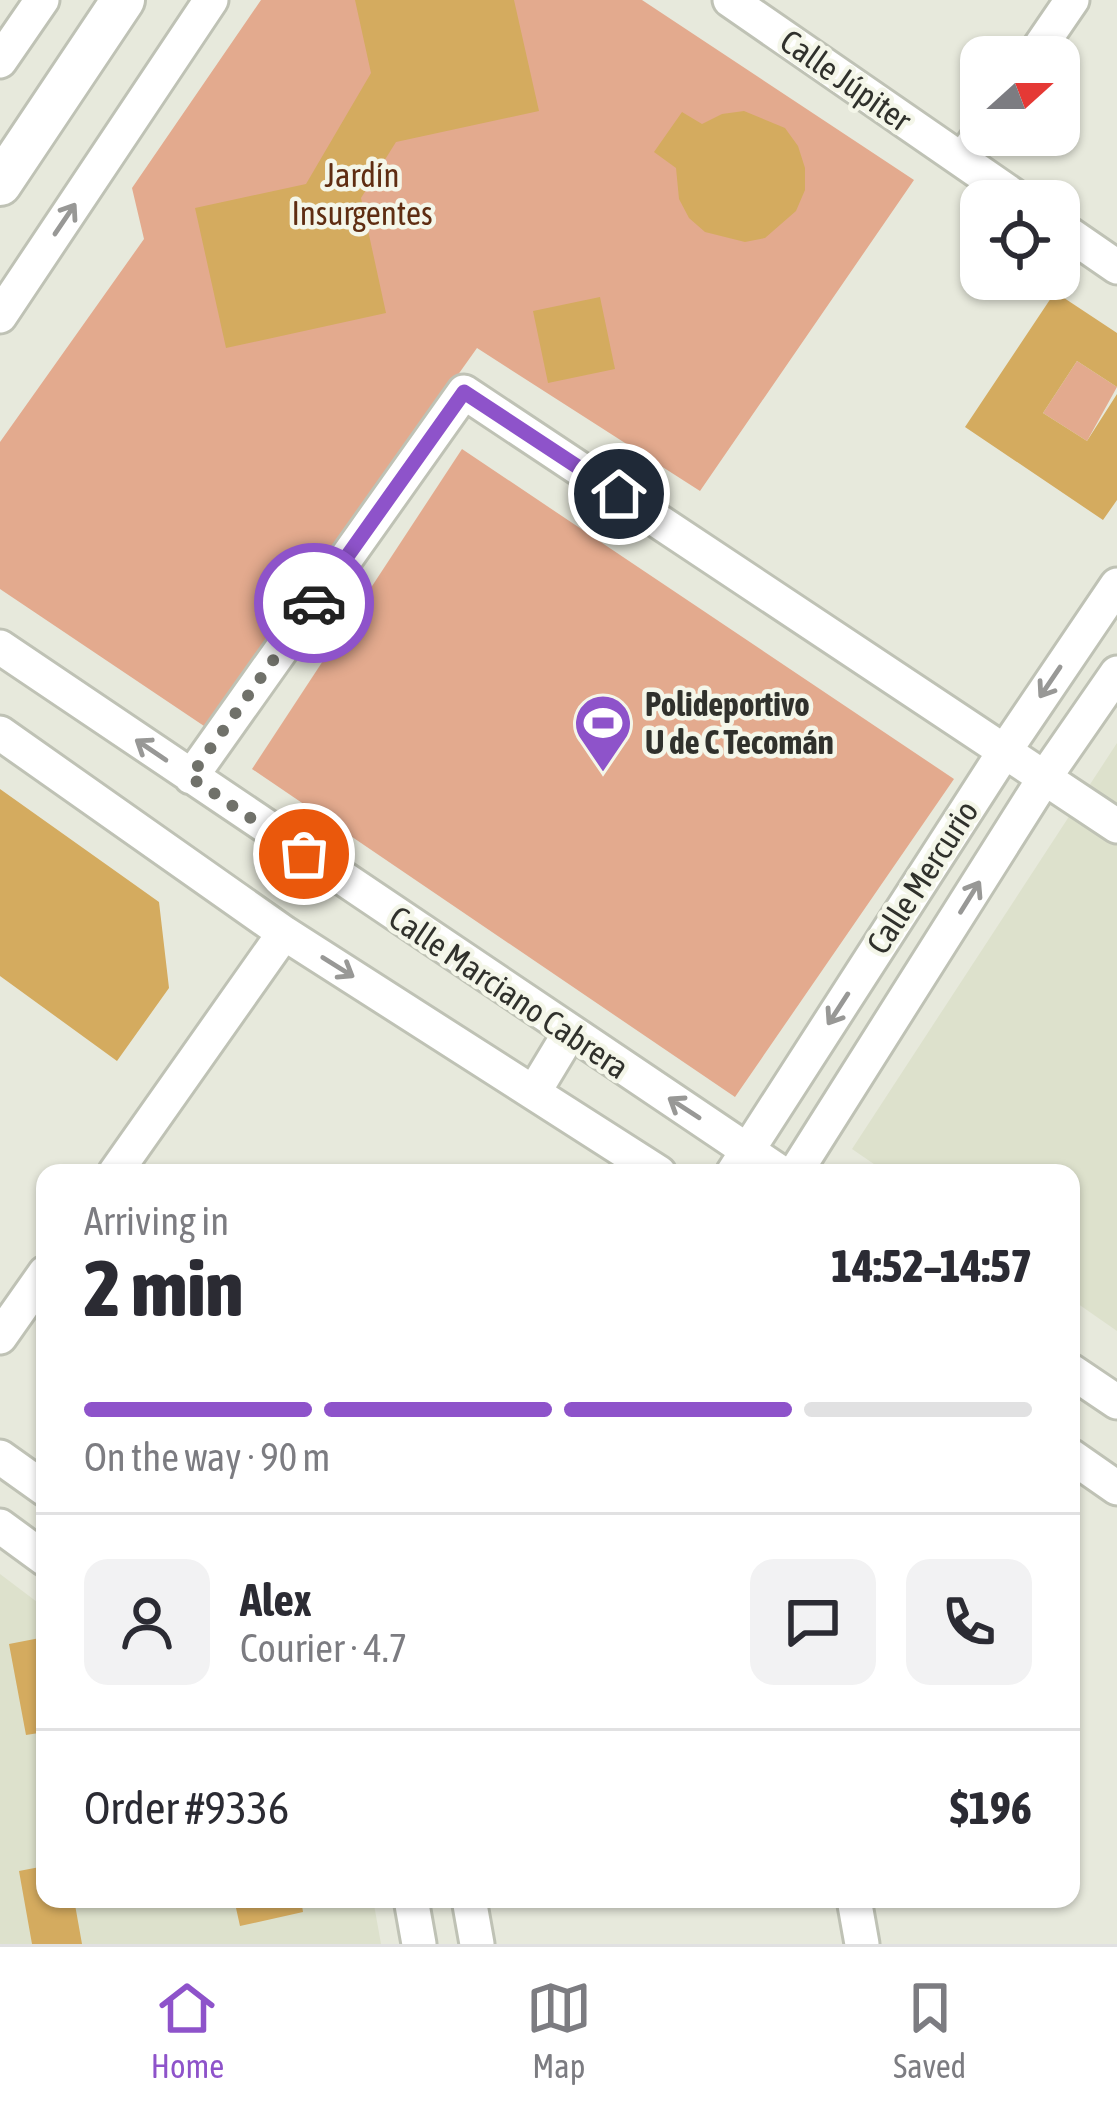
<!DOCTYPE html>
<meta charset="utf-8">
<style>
:root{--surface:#fff;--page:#f2f2f3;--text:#2b2b33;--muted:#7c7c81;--line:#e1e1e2;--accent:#8e53ca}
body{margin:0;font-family:"Asap Condensed",sans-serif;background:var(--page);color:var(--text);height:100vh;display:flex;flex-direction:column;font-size:45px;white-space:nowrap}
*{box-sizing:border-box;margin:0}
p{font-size:39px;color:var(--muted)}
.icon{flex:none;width:66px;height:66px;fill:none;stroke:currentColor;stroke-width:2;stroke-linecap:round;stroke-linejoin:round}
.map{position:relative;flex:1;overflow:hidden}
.panel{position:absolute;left:36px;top:1164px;width:1044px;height:744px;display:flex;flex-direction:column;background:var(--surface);border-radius:24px;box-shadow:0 3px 9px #0004}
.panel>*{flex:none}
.needle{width:78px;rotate:69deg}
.buttons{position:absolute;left:960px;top:36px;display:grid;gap:24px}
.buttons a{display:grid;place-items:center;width:120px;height:120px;border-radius:24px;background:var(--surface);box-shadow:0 3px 9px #0004;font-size:60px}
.pin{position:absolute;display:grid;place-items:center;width:102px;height:102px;color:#fff;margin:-51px;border:6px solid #fff;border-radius:50%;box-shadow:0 3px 12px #0007}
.courier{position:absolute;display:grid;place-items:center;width:120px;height:120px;margin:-60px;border:9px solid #8e53ca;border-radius:50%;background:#fff;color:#222;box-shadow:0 3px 15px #0007}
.head em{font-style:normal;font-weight:800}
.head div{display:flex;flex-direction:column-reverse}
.head{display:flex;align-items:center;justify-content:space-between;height:204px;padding:0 48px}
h1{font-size:78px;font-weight:800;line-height:90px}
.bar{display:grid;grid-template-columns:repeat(4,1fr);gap:18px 12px;align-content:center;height:144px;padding:0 48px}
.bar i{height:15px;border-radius:9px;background:var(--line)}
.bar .current{background:var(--accent)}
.bar p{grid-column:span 4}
.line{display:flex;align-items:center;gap:30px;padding:0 48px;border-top:3px solid var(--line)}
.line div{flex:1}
.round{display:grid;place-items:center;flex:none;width:126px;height:126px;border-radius:24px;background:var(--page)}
.tabs{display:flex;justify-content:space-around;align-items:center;height:168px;border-top:3px solid var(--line);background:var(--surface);font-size:33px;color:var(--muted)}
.tabs a{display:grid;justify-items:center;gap:6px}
.tabs .current{color:var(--accent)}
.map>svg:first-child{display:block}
</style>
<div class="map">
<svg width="1117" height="1944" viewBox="0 0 1117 1944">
<rect width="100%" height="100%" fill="#e7e9dc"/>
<!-- built -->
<path fill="#dde1cc" d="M1117,743V1331L1071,1299V1173H887L852,1149Z
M0,1574L45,1608V1899H373L381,1944H0Z"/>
<!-- green -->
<path fill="#e3aa8e" d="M261,0H642L914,180L700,491L477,348L207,728L0,589V442L144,239L132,188Z
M1077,361L1117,387L1087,441L1043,413Z
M462,449L954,779L735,1097L252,769Z"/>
<!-- building -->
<path fill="#d4ab5f" d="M355,0H514L539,111L396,142L361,198L386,313L226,348L195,208L306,184L371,73Z
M744,111L785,128L798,146L805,168V190L796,211L765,238L745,242L705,232L689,218L679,199L676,168L654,152L682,112L702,124L722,114Z
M1055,292L1117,333V387L1077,361L1043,413L1087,441L1117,394V500L1103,520L965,427Z
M600,297L615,369L548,383L533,311Z
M0,789L159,902L169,988L117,1061L0,976Z
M45,1637V1732L26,1735L9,1644Z
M45,1866V1899H74L82,1944H32L19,1871Z
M234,1899H301L303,1912L240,1926Z"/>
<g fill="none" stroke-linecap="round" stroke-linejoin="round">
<!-- minor casing -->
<g stroke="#bfc2b5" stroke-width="39">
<path id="minor" d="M730,0L1021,201
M1033,57L1072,0
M0,61L42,0
M962,160L981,133
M1059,227L1117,267
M0,316L211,0
M0,647L781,1173
M0,733L284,933L659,1173
M191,777L464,392L1117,826
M534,1092L569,1034
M115,1173L284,933
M733,1173L1006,749L1117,585
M795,1173L1045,777L1117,673
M0,1337L45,1273
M1071,1371L1117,1402
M1071,1456L1117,1488
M0,1457L45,1489
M0,1526L45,1559
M411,1899L419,1944
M469,1899L477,1944
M854,1899L862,1944"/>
</g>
<!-- major casing -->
<g stroke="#bfc2b5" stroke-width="48">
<path id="major" d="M0,184L123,0"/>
</g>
<!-- minor -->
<use href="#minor" stroke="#fff" stroke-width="33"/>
<!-- major -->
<use href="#major" stroke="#fff" stroke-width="42"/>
</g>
<!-- one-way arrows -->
<defs><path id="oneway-shaft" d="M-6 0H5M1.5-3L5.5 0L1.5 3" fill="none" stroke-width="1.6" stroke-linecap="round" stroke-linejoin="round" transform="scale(3)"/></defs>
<g stroke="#989896">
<use href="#oneway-shaft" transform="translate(65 219) rotate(-56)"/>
<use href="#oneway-shaft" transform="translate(1050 682) rotate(124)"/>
<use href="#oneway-shaft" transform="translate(151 750) rotate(-146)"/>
<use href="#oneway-shaft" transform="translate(970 897) rotate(-58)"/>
<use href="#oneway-shaft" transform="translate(338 967) rotate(32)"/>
<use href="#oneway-shaft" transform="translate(838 1009) rotate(123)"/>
<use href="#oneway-shaft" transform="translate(684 1108) rotate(-147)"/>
</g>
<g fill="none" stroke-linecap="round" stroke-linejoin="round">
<!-- done -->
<path stroke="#70716a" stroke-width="12" stroke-dasharray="0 21.6" d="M304,854L190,777L314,603"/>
<!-- route -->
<path stroke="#8e53ca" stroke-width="15" d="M314,603L464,392L619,494"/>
</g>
<!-- icons -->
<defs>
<g id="stadium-pin" transform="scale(3)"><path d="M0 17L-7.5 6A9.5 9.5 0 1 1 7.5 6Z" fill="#8e53ca" stroke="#f4f6e9"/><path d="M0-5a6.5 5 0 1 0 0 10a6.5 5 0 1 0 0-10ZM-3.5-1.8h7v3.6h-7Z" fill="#fff"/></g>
</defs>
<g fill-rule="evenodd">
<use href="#stadium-pin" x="603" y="723"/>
</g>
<g text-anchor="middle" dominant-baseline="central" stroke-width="9" stroke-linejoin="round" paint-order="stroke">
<!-- street labels -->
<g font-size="33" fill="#30312c" stroke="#f4f6e9">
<text transform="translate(846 80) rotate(35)">Calle Júpiter</text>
<text transform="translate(922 877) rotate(-57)">Calle Mercurio</text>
<text transform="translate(509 992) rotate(34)">Calle Marciano Cabrera</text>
</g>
<!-- park labels -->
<g font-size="33" fill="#5f2d12" stroke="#f4f6e9">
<text x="362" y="175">Jardín<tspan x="362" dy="38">Insurgentes</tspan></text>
</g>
<!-- poi labels -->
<g font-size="33" font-weight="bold" fill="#30312c" stroke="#f4f6e9" text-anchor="start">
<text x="645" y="704">Polideportivo<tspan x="645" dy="38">U de C Tecomán</tspan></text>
</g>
</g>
</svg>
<div class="buttons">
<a><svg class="needle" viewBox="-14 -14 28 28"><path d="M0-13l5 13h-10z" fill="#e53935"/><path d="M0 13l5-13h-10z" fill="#7c7c81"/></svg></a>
<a><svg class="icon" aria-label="locate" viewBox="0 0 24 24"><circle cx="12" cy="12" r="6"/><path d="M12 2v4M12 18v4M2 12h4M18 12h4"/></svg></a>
</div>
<div class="pin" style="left:304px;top:854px;background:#ea580c"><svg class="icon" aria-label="bag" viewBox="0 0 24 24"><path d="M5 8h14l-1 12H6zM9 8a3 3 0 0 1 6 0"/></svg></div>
<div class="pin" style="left:619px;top:494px;background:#1f2937"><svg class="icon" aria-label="home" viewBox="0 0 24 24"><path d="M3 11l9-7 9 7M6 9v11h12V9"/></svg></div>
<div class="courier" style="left:314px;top:603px"><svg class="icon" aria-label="car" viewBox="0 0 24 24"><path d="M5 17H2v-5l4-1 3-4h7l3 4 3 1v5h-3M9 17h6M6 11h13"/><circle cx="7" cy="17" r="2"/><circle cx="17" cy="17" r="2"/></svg></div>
<section class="panel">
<div class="head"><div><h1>2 min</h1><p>Arriving in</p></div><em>14:52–14:57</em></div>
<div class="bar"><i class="current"></i><i class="current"></i><i class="current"></i><i></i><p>On the way · 90 m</p></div>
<div class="line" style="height:216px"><a class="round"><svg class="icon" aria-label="person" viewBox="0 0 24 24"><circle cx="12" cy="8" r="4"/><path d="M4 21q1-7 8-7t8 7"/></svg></a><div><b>Alex</b><p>Courier · 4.7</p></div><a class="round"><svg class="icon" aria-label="chat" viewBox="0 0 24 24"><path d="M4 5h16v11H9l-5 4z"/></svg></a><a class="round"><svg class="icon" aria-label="phone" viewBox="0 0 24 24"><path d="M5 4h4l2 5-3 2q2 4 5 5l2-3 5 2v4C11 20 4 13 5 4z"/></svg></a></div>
<div class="line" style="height:156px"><div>Order #9336</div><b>$196</b></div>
</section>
</div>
<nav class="tabs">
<a class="current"><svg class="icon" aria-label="home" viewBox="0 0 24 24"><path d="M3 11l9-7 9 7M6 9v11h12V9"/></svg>Home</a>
<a><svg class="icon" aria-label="map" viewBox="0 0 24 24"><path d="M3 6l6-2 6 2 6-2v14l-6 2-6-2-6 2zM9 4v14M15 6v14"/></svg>Map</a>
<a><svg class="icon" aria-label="saved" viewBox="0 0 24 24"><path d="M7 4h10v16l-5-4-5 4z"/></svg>Saved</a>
</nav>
